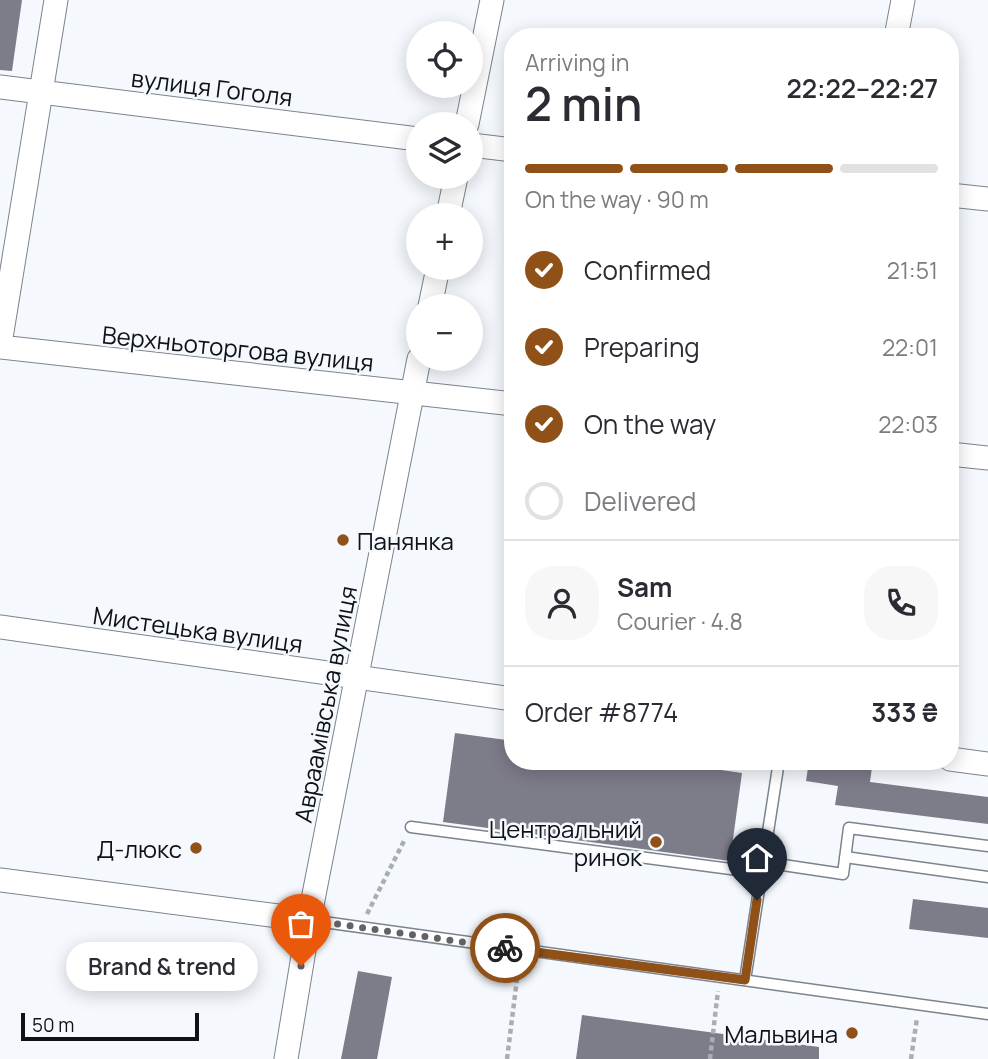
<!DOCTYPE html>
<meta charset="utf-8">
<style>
:root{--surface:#fff;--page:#f7f7f7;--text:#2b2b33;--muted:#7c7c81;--line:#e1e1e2;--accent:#905119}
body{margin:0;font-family:Manrope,sans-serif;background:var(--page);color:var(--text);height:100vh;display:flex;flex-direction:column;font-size:26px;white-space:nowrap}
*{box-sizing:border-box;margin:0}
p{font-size:23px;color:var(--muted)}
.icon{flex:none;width:38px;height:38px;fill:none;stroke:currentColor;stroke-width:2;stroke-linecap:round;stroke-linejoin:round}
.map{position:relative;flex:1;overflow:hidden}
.panel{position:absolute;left:504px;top:28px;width:455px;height:742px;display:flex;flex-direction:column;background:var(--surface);border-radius:28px;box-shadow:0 4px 18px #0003}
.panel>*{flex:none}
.tools{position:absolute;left:406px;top:21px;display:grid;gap:14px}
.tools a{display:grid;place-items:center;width:77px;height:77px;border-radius:50%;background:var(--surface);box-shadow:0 4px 18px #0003;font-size:35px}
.scale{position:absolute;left:21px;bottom:18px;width:178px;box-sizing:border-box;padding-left:7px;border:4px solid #0e1115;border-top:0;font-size:19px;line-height:24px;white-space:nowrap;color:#0e1115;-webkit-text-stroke:5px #f5f9fd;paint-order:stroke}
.pin{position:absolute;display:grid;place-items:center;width:60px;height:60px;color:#fff;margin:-72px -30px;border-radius:50% 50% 50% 0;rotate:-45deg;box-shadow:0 0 7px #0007}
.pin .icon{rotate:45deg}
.courier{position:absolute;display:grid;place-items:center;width:70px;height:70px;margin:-35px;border:5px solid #905119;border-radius:50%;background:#fff;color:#222;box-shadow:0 2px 9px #0007}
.bubble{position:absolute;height:49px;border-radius:24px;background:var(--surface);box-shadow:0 4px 18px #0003;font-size:23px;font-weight:600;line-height:49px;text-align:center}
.summary em{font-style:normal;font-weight:600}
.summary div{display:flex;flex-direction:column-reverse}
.summary{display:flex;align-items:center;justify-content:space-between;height:119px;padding:0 21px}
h1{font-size:46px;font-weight:600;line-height:52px}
.bar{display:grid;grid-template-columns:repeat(4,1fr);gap:10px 7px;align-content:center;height:84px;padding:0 21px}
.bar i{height:9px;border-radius:5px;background:var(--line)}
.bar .current{background:var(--accent)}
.bar p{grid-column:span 4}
.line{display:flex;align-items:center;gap:18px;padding:0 21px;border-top:2px solid var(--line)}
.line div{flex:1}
.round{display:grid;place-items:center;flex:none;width:74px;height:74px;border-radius:28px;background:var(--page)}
ol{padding:0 21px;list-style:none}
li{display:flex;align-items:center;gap:21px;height:77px}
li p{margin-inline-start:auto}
li .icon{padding:7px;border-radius:50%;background:var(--accent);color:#fff;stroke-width:4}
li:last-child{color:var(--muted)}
li i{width:38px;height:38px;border:4px solid var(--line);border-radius:50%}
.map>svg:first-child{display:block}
</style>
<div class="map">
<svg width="988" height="1059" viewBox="0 0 988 1059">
<rect width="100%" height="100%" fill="#f5f9fd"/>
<!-- building -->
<path fill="#7d7c89" d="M0,0H22L12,71L0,70Z
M455,733L513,741V761H660L742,773L730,861L443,822Z
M809,761H832L872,767L870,782L988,797V824L835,805L838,786L806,781Z
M913,899L988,908V938L909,929Z
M358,971L392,977L377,1059H341Z
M582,1015L819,1047V1059H576Z"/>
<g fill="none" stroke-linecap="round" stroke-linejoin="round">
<!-- lane casing -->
<g stroke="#7b838e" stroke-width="13">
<path id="lane" d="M411,827L761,873
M845,857L988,877
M763,862L843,874L849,828L988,846
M309,920L988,1014
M745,980L779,761"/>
</g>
<!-- street casing -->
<g stroke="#7b838e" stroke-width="25">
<path id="street" d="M896,37L903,0
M0,87L418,139
M467,124L492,0
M471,145L513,150
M950,195L988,199
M448,215L456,177
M430,306L438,268
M0,344L56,0
M0,347L513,404
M950,454L988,458
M0,627L513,699
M950,759L988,764
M0,880L309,920
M286,1059L309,920L419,359"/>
</g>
<!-- path -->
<path stroke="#aaaeb2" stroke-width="4.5" stroke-dasharray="5 3.5" stroke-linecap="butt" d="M367,914L404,841
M507,1059L519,963
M710,1059L718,991
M911,1059L917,1018"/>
<!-- lane -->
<use href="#lane" stroke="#fff" stroke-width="10"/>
<!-- street -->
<use href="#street" stroke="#fff" stroke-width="23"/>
</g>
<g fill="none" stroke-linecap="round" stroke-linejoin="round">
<!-- done -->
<path stroke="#5f6266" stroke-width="7" stroke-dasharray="0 12.6" d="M301,966L309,920L505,948"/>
<!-- route -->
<path stroke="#905119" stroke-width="9" d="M505,948L745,980L757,900"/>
</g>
<!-- markers -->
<g fill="#905119" stroke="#f5f9fd" stroke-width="2.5">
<circle cx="343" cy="540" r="7"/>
<circle cx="656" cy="842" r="7"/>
<circle cx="196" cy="848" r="7"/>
<circle cx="852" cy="1033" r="7"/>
</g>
<g text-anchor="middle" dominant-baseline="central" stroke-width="5" stroke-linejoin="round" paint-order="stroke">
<!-- street labels -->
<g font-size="24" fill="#0e1115" stroke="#f5f9fd">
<text transform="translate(212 87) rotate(7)">вулиця Гоголя</text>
<text transform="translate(238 348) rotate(6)">Верхньоторгова вулиця</text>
<text transform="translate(198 629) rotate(8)">Мистецька вулиця</text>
<text transform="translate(325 704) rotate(-79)">Авраамівська вулиця</text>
</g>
<!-- poi labels -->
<g font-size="24" fill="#0e1115" stroke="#f5f9fd" text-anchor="end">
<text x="357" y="540" text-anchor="start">Панянка</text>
<text x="642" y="828">Центральний<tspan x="642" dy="28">ринок</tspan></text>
<text x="182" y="848">Д-люкс</text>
<text x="838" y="1033">Мальвина</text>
</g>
</g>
</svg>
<div class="tools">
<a><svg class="icon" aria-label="locate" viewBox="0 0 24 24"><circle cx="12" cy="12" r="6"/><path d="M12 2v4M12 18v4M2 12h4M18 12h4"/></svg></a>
<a><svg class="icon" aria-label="layers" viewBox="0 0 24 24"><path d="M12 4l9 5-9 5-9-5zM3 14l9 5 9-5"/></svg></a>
<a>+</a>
<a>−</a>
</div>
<div class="scale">50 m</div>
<div class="pin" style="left:301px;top:966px;background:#ea580c"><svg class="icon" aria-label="bag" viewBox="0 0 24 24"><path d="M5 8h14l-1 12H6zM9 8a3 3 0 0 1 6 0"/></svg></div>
<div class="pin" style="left:757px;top:900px;background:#1f2937"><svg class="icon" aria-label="home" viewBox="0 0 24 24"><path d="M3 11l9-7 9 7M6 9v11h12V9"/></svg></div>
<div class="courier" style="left:505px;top:948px"><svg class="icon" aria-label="bike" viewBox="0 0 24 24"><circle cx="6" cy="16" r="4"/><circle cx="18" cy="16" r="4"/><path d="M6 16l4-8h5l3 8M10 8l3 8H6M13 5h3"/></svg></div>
<div class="bubble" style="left:66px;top:942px;width:192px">Brand &amp; trend</div>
<section class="panel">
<div class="summary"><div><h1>2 min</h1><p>Arriving in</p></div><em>22:22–22:27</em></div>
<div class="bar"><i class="current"></i><i class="current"></i><i class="current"></i><i></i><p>On the way · 90 m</p></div>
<ol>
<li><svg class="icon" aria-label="check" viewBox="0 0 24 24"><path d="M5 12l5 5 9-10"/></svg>Confirmed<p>21:51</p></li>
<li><svg class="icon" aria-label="check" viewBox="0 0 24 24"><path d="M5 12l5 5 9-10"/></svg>Preparing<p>22:01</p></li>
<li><svg class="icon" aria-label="check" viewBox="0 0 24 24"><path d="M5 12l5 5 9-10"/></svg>On the way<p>22:03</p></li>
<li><i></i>Delivered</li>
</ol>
<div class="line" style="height:126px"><a class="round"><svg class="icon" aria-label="person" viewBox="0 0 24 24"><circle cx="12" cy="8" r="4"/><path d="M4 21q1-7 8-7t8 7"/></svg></a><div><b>Sam</b><p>Courier · 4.8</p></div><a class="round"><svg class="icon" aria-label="phone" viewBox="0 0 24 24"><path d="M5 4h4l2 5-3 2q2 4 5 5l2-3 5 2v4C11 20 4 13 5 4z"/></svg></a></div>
<div class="line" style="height:91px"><div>Order #8774</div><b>333 ₴</b></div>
</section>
</div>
